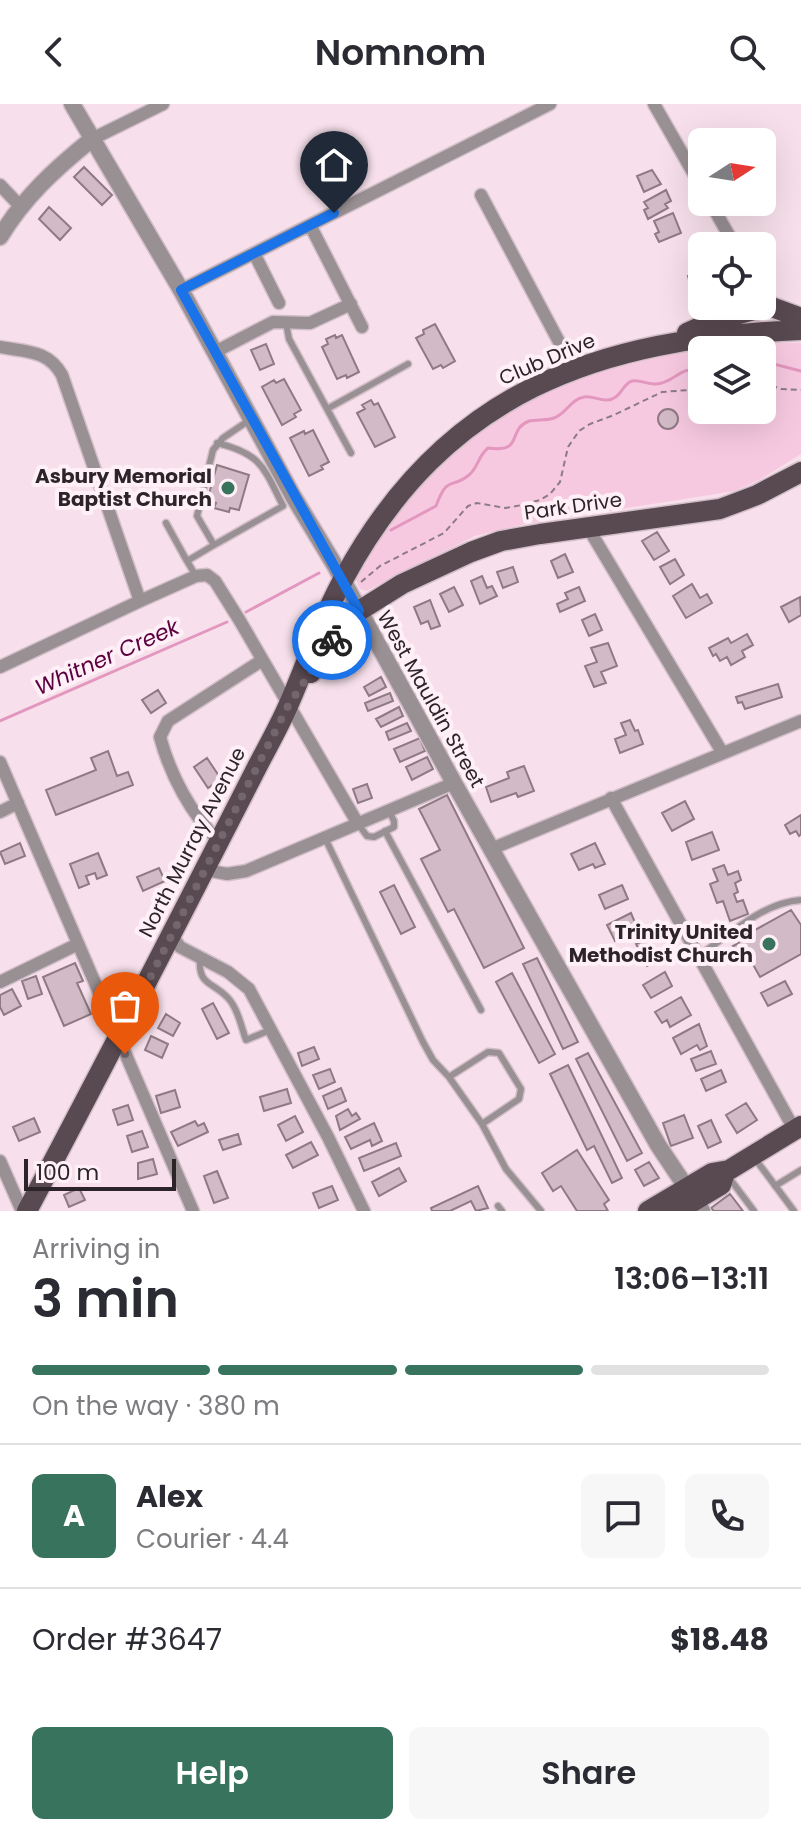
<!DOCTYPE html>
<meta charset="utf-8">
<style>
:root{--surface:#fff;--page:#f7f7f7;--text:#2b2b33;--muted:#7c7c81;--line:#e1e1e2;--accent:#38735d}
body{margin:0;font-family:Poppins,sans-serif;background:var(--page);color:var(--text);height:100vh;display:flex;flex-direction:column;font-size:30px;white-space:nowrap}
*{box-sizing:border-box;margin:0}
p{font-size:26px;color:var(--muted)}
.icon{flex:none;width:44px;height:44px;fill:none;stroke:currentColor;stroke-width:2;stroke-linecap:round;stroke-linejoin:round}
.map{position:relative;height:1107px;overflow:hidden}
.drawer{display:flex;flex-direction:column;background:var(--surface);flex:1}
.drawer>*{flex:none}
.needle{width:52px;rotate:78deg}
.fabs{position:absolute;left:688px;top:24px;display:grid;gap:16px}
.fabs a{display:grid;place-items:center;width:88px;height:88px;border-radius:12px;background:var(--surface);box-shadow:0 8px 32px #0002;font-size:40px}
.scale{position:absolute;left:24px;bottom:20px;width:152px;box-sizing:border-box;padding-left:8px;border:4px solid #2c2428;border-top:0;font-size:22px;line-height:28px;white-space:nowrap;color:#2c2428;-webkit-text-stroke:6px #fff0f7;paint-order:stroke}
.pin{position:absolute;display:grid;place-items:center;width:68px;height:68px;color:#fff;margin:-82px -34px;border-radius:50% 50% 50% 0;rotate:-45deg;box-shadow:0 0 8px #0007}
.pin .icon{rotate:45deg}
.courier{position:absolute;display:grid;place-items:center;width:80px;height:80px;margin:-40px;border:6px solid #1a73e8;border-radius:50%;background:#fff;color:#222;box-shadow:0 2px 10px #0007}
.headline em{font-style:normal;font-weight:600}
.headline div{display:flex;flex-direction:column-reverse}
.headline{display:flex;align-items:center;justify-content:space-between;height:136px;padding:0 32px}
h1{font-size:52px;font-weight:600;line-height:60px}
.bar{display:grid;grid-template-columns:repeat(4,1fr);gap:12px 8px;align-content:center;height:96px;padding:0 32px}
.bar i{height:10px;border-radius:6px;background:var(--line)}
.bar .on{background:var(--accent)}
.bar p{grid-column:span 4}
.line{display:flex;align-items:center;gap:20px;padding:0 32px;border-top:2px solid var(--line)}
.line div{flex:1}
.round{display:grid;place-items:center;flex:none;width:84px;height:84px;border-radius:12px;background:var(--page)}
.action{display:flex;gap:16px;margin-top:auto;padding:16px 32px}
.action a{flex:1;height:92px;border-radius:12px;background:var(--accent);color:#fff;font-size:32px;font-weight:600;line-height:92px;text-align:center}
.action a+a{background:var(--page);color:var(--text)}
header{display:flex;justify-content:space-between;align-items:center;height:104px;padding:0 32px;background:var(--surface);font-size:36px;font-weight:600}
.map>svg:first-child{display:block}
</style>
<header><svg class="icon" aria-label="back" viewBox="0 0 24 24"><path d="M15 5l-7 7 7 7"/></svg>Nomnom<svg class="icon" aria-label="search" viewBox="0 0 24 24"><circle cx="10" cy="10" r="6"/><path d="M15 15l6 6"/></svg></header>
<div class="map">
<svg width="801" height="1107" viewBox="0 0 801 1107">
<rect width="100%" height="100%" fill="#f7e0eb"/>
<!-- green -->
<path fill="#f7c9e0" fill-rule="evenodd" d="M719,237L801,239V350L761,375L735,387L525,420L475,432L366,487L360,485L356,476L390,416L433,368L497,312L574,273ZM702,246H762V306H702Z"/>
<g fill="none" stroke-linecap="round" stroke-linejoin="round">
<!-- stream -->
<path stroke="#e397bf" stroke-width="3" d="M762,257L801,267
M391,426L436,402C448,370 451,386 469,371C478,364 478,352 488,344C525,349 506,326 529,317C537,315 546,317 554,314C566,310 571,295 584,293C593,291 606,300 614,294C622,290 623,280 632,277C640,275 648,281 656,280C675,279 679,261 702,267
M246,508L319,469
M0,617L227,518"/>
</g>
<!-- building -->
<path fill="#d2bbc6" stroke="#8f7a84" stroke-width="2" d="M84,63L112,91L102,101L74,73Z
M652,66L661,80L644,88L637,72Z
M666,86L671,97L665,100L668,104L648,115L644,106L648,104L644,98Z
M49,103L71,124L60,136L39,115Z
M673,109L681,129L659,138L655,130L659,128L654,117Z
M702,168V184L692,187L688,172Z
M435,220L455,257L443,264L441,261L433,265L416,234L424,230L423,226Z
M335,231L336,234L342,231L359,268L347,274L346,271L337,275L322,243L328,240L326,235Z
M266,240L274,260L260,266L251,246Z
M284,275L301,306L294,310L296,313L282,321L262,283L274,276L276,279Z
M371,296L374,301L378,299L395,333L375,343L357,309L365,305L362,301Z
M658 315a10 10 0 1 1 20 0a10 10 0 1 1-20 0Z
M313,326L329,358L321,362L323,365L309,372L290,334L304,327L305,330Z
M217,361L249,371L239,406L230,404L229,408L214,404L216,399L207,397Z
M657,428L669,447L654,456L642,437Z
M565,450L573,468L558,474L551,457Z
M675,455L684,471L670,480L660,463Z
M513,463L518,478L503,484L497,468Z
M482,472L487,484L492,482L497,492L480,500L471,477Z
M692,480L700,494L707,490L712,499L686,514L673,492Z
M454,483L463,501L449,508L440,490Z
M579,483L585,497L560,508L557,500L568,495L565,489Z
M800,493L801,511L789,518L781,503Z
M430,496L440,522L431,525L428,517L421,520L414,503Z
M595,510L602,526L589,532L582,516Z
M747,530L753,541L742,547L745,553L731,561L727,553L720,557L716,550L713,552L709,544L728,534L731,539Z
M608,539L617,562L601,568L606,579L594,583L585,562L597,558L591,544Z
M363,541L367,549L347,556L344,548Z
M381,573L386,583L369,592L364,583Z
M778,580L782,593L745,605L742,598L738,599L736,593Z
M158,586L166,599L151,609L142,596Z
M390,589L393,597L368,607L365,599Z
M399,603L403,612L381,623L376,615Z
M630,616L635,627L638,626L643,640L620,649L615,635L626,631L621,619Z
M407,619L411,627L389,636L386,628Z
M420,634L425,647L400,658L394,645Z
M108,647L117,672L128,668L133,681L56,711L46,686L96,666L91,654Z
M427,653L433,665L412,676L406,663Z
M207,654L221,675L208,684L194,663Z
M524,662L534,687L518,693L516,689L491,698L486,683L509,674L507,668Z
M367,680L372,694L358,699L353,685Z
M447,691L524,844L484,864L454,805L448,808L421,755L440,746L419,705Z
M685,697L694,715L672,727L662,709Z
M801,711V730L799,732L796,727L790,730L785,721Z
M712,728L719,746L692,756L686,738Z
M20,739L25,752L5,760L0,748Z
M595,739L605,760L595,764L593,760L579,766L571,750Z
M98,749L107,771L97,775L95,769L86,772L89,780L79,784L70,760Z
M724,761L728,771L738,767L741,776L735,779L738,788L734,790L737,798L743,796L748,810L730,817L723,797L717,799L710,780L718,777L713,765Z
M159,764L165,777L143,787L137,773Z
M394,781L415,823L401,830L380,788Z
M622,781L628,795L605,805L599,791Z
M791,806L801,821V850L760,873L746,848L739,852L733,842L739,839L737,836Z
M631,809L638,826L615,837L607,821Z
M649,834L660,855L647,862L636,840Z
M537,854L578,938L563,945L523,860Z
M75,859L83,877L77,879L91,910L64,922L43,873Z
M665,868L672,882L651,894L643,881Z
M512,869L555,950L539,959L496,878Z
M36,872L42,890L28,895L22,877Z
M785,877L792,890L768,902L761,889Z
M12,885L21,902L4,911L0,903V891Z
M681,893L691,911L670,923L667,916L662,919L655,908Z
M213,899L229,929L217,935L202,905Z
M166,910L180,919L173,932L158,924Z
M699,920L707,942L700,946L697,941L681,950L673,934Z
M151,932L168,940L162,954L145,946Z
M314,943L319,955L302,962L298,949Z
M711,947L716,960L696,967L691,955Z
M588,949L642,1049L627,1057L576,955Z
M568,961L622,1074L612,1079L594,1042L587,1046L550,970Z
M330,965L335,978L319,985L313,971Z
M721,966L726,978L706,987L701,975Z
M341,984L346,997L328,1005L323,992Z
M287,985L291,999L264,1007L260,993Z
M175,986L180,1003L161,1009L156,992Z
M746,999L757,1016L737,1029L726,1011Z
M128,1001L133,1016L118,1021L113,1006Z
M348,1005L352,1012L356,1009L360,1015L340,1026L336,1012Z
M684,1011L693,1034L671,1042L663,1019Z
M295,1012L303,1028L286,1037L278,1021Z
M34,1014L40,1028L19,1037L13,1023Z
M711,1016L721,1038L708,1044L698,1022Z
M195,1017L198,1022L204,1019L208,1028L178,1042L171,1028Z
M374,1019L382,1037L372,1042L370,1036L351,1045L345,1033Z
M142,1027L148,1043L132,1048L127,1032Z
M238,1030L241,1040L223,1046L219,1036Z
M311,1038L318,1051L293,1064L286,1051Z
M396,1039L401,1052L364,1067L359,1054Z
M577,1046L609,1096L604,1100L608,1107H577L561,1082L553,1087L542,1069Z
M153,1055L157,1070L138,1075V1059Z
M649,1058L659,1074L644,1082L635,1066Z
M399,1064L406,1077L379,1092L372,1078Z
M217,1067L228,1094L214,1099L204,1072Z
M332,1082L338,1096L319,1104L313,1089Z
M478,1082L488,1104L476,1107L471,1097L450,1107H432L431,1104Z
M79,1084L85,1096L69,1103L64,1091Z
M730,1090L743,1107H714L711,1104Z"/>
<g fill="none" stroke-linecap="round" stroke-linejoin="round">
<!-- service casing -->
<g stroke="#d2bec8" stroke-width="9">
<path id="service" d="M286,219L289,235L351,349
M327,305L408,260
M166,419L187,457
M214,441L283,402C264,364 262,350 217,339
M196,472L187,457L214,441L197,412L213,346L223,334L251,315
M358,720L367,732L374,733L394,723V717L389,707
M385,727L481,906
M325,734L423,938L433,956L449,973
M698,852C730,831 761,799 801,796
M200,854C198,882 212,877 228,894C238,905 241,922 246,936L270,926
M482,1020L519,995L521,985L499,949L488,948L449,973L482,1020L506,1065L541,1107
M756,1056L794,1107
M727,1071L754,1107
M775,1082L801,1066
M498,1102L502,1107"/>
</g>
<!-- minor casing -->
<g stroke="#d2bec8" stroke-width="15">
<path id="minor" d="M654,0L702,84
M92,35L163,0
M0,81L20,102
M481,91L574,266
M710,98L735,142
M310,121L362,223
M254,149L279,199
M181,186L550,0
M0,243C27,248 48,246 62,271L140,497
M215,248L273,218L310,219L351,200
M592,423L593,432L722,648
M0,563L140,497L196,472L207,471L215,477L240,517L358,720
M0,658L193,1107
M611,694L794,1025
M0,708L18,699
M219,737C191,711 170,670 160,633L168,617L261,557
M491,745L801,617
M206,766L227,770L246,767L454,679
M172,832L180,843L228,868L249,885L328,1033L364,1107
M0,878L78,840
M0,1057L22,1107"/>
</g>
<!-- tertiary casing -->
<g stroke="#d2bec8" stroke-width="19">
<path id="tertiary" d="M72,0L181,186L293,392L334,460L454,679L658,1041L702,1107
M0,133C24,93 56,64 92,35"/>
</g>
<!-- primary casing -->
<g stroke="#d2bec8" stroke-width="23">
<path id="primary" d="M687,229L716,216L769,202L801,214
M311,569L335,531L359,507L402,480L471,448L501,437L540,430L720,405L757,391L801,368
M27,1107C104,962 179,816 254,669C265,647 278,625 288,602C307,559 321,515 344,474C445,287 598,234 801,226
M648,1107L712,1069L729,1066L801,1022
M677,1107L721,1081L725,1068"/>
</g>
<!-- path -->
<path stroke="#8b7c84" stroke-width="2" stroke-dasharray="6 4" stroke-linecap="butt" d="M762,278L781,285L801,286
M522,401L525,419
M361,478L380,462L444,429L468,402L477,399L505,404L522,401L540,396L550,390L560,378L568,343L579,327L590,320L614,311L662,288L702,285"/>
<!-- service -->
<use href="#service" stroke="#999094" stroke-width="6"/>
<!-- minor -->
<use href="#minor" stroke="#999094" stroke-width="12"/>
<!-- tertiary -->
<use href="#tertiary" stroke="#999094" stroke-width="16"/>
<!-- primary -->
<use href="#primary" stroke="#594951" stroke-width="20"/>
</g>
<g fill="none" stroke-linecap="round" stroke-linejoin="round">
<!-- done -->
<path stroke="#73666c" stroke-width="8" stroke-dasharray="0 14.4" d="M125,950L119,935L288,602L332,536"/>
<!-- route -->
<path stroke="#1a73e8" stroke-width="10" d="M332,536L359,507L181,186L334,109"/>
</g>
<!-- markers -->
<g fill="#38735d" stroke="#fff0f7" stroke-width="3">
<circle cx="228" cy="384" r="8"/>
<circle cx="769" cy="840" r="8"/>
</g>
<g text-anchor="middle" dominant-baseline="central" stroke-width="8" stroke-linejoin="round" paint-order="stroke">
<!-- street labels -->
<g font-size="20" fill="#2c2428" stroke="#fff0f7">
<text transform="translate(547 255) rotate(-23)">Club Drive</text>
<text transform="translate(573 402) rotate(-8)">Park Drive</text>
<text transform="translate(431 595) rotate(61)">West Mauldin Street</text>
<text transform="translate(192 738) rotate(-63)">North Murray Avenue</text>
</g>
<!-- poi labels -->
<g font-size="20" font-weight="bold" fill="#2c2428" stroke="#fff0f7" text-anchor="end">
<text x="212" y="372">Asbury Memorial<tspan x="212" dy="23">Baptist Church</tspan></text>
<text x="753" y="828">Trinity United<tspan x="753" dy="23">Methodist Church</tspan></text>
</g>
<!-- water labels -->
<g font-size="22" font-style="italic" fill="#5c013f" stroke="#fff0f7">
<text transform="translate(107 553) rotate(-24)">Whitner Creek</text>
</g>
</g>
</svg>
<div class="fabs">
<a><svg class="needle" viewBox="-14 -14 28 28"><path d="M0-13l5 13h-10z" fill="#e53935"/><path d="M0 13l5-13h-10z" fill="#7c7c81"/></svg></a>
<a><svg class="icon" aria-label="locate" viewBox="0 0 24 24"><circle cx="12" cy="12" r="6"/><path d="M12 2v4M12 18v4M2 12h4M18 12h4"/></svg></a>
<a><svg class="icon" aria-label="layers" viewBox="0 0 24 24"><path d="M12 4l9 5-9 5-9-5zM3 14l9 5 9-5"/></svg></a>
</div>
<div class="scale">100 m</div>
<div class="pin" style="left:125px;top:950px;background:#ea580c"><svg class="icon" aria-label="bag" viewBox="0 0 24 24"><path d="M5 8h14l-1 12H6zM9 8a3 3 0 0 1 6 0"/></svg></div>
<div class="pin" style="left:334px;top:109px;background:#1f2937"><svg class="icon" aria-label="home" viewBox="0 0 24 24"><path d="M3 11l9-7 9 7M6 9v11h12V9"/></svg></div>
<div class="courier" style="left:332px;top:536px"><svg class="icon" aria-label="bike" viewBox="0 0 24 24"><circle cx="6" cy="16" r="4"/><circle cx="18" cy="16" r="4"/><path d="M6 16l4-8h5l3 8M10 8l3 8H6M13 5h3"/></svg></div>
</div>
<section class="drawer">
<div class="headline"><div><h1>3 min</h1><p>Arriving in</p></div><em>13:06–13:11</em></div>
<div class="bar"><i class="on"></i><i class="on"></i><i class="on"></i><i></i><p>On the way · 380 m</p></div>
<div class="line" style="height:144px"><b class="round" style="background:var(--accent);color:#fff">A</b><div><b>Alex</b><p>Courier · 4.4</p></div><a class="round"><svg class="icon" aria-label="chat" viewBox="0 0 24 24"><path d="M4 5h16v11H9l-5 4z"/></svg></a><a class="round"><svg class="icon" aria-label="phone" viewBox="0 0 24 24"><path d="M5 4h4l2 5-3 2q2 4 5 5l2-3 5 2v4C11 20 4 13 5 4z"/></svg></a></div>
<div class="line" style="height:104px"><div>Order #3647</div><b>$18.48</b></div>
<div class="action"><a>Help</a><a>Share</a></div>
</section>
